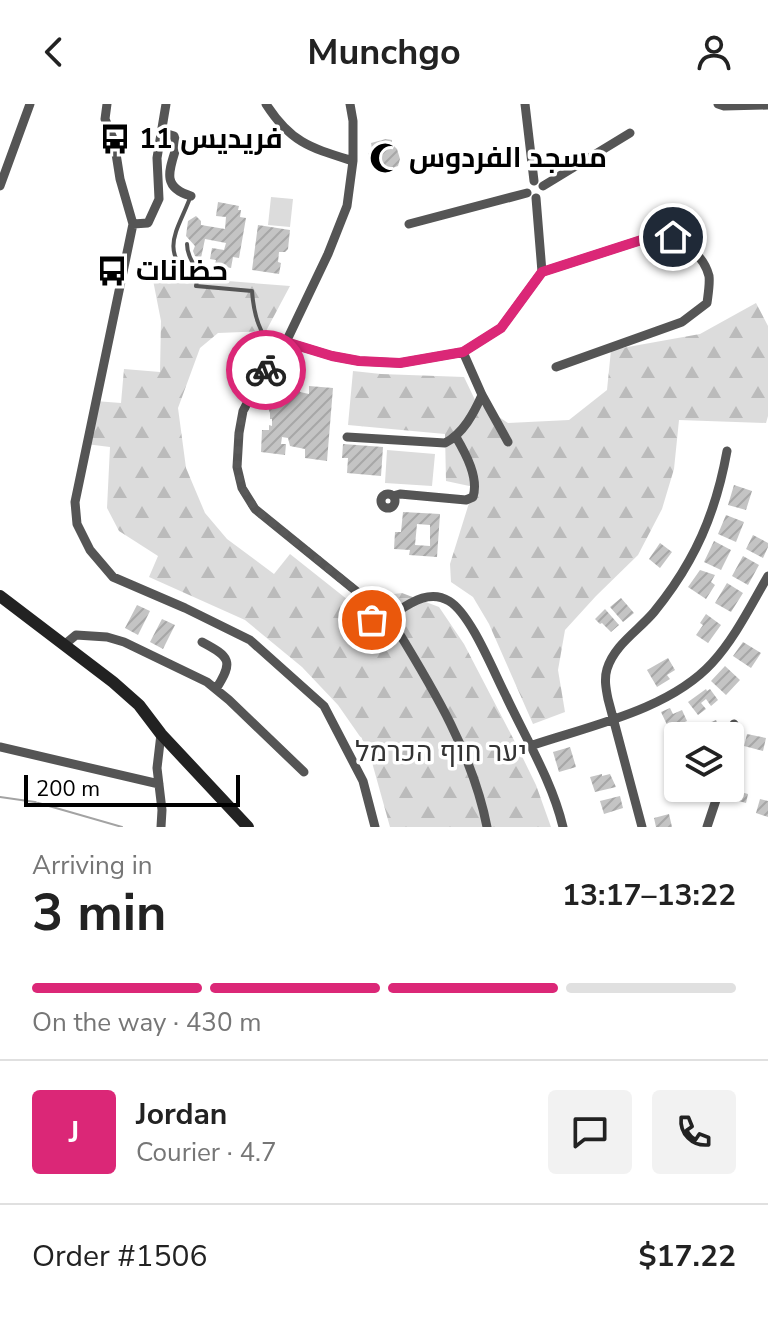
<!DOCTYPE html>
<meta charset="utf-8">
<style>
:root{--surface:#fff;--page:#f2f2f2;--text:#222;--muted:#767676;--line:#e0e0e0;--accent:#db2777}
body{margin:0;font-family:"Nunito Sans",Cairo,Heebo,sans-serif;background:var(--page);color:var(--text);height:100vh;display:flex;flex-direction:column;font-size:30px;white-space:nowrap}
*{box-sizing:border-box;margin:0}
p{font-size:26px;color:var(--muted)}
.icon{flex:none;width:44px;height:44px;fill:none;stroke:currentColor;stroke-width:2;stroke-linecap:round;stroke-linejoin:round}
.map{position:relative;height:723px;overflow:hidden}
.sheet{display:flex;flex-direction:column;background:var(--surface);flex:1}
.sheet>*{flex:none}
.tools{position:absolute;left:664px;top:618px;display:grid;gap:16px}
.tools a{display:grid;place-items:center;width:80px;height:80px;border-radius:8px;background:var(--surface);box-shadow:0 2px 6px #0004;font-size:40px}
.scale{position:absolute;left:24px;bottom:20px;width:216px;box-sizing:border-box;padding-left:8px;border:4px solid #000;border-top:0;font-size:22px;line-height:28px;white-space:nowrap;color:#000;-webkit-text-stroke:6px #fff;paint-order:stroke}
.pin{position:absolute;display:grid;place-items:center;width:68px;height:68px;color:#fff;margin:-34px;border:4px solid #fff;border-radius:50%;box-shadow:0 2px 8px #0007}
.courier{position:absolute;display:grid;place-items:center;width:80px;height:80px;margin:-40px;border:6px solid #db2777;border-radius:50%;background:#fff;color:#222;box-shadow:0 2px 10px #0007}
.overview em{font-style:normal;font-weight:700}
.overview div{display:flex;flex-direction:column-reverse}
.overview{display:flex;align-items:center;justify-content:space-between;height:136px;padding:0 32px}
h1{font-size:52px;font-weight:700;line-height:60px}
.bar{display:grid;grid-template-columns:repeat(4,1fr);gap:12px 8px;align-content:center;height:96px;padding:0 32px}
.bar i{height:10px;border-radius:6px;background:var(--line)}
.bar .selected{background:var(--accent)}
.bar p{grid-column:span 4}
.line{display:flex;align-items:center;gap:20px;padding:0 32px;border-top:2px solid var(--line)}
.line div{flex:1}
.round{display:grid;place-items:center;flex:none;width:84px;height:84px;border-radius:8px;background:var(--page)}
header{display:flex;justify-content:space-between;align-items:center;height:104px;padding:0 32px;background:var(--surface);font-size:36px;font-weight:700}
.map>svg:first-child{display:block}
</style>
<header><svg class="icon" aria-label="back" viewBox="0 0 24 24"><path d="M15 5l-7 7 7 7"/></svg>Munchgo<svg class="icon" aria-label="person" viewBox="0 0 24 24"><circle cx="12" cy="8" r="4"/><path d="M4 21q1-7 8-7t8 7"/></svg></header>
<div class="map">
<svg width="768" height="723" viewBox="0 0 768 723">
<defs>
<pattern id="forest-firs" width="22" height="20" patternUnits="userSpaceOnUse" patternTransform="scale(2)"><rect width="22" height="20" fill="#dcdcdc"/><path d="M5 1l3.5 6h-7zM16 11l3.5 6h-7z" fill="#bbb"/></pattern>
<pattern id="building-hatch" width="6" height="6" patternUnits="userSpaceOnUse" patternTransform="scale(2)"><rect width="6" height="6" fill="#c4c4c4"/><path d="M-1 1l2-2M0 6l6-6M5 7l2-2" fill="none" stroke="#a7a7a7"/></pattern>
</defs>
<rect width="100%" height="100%" fill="#fff"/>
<!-- forest -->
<path fill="url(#forest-firs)" d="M152,171L290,182L266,227L218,229L200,244L178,304L186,364L205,409L227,435L274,470L290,450L348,496L402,489L439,503L464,540L516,640L536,681L551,723H390L368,644L338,601L302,563L245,516L149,473L158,452L119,427L107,404L110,343L86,340L95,297L121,299L124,265L160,268L161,217Z
M756,199L768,222V312L766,319L679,316L674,365L662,405L638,451L596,492L565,526L558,566L565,608L533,620L489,520L473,493L451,478L450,460L474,383L446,377L445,330L348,321L353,267L381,270L464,273L476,298L508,319L569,316L607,286L611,246L700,230Z"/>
<!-- park -->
<path fill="#dcdcdc" d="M271,93L293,95L290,123L268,121Z
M387,346L435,350L432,382L385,379Z"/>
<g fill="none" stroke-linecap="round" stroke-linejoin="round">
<!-- stream -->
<path stroke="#a3a3a3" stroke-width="2" d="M0,693L35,698L122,723"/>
</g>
<!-- building -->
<path fill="url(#building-hatch)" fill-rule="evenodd" d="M386,35L392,36V40L397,45L400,55L398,62L381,68L372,62L368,50L372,45L371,39Z
M218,98L239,102L238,106H241L240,113L246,114L239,154L233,153L231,164L215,161L216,156L210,155L212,144L224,146L226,139L205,135L201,154L195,152L193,147L195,142L186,132L188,117L196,112L201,117V121L225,125L226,113L216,112Z
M258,121L290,126L288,145L285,148H279L278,158L281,159L279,170L252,166Z
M271,272L293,274V277L299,276L300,288L309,290V282L333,284L327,357L305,354V345L290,342L288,334L282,333L281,340H286L285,351L261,348L262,326H269V321L272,322V315H270V309L266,298L273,291V285L270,284Z
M343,340L383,343L381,372L347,369L348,354H342Z
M734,381L752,387L746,406L728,401Z
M403,408L440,410L437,453L409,451L410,446L394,445L395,428H401ZM417,420L430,421V442L415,441Z
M726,411L744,418L736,438L718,430Z
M753,431L768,439V443L763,454L746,445Z
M714,437L731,446L721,466L704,458Z
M660,439L672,448L660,464L649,455Z
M743,452L759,461L748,481L732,472Z
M700,466L715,471L711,478L715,481L706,495L688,483Z
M727,479L743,489L731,508L715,499Z
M621,494L634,509L623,518L610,503Z
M137,501L150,507L138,531L125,524Z
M605,505L619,521L611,528L602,519L600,520L595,515Z
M706,510L721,521L708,539L696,531L703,521L700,519Z
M162,515L175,521L163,545L150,538Z
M743,538L761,549L751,564L733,552Z
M668,554L675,566L667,571L670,575L657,583L647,566Z
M725,562L740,576L726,591L711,577Z
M706,585L707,587L710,585L718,596L711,602L706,595L701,599L706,605L698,611L688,598Z
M670,604L673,610L682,606L687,617L669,625L661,608Z
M716,616L720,624L718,627L722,628L721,632H711L703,629L700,631L697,624Z
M747,630L766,634L763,647L744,642Z
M570,643L576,663L559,668L553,648Z
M672,650L678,652V664L668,661Z
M602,670V672L610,670L616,683L595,688L590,673Z
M730,685L748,690L746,699L727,694Z
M620,692L623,704L604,710L600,697Z
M760,695L768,697V713L756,709Z
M669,710L672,723H656L654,714Z"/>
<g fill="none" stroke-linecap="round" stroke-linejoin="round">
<!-- lane -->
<path stroke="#555" stroke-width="4" d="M187,140C187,157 198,159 197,177H190C161,143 176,130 190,94
M197,177L196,182L252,187C254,214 260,228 275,250"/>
<!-- street -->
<path stroke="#555" stroke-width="9" d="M107,0L105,15L114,37L120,75L133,120L148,119L159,95L157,54L166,0
M266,0C291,39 311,44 353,57
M350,0L353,17V57L347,102L328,150L286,238L261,273L243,307L239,329L237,363L242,384L255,405L377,504
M525,0L534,77
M718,0L724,2L768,1
M161,28L174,32L177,41C170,65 160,83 191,92
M0,82L30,0
M543,82L630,29
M133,120L75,398L77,420L90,446L113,473L185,504L250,536L324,602L363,677L375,723
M409,120L527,89
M542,168L660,130C682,136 703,149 709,172C710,180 708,191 707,199L682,218L556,263
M286,238L332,252L359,257L400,259L463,248L501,224L542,168L536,94
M463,248L482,291L508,338
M347,333L445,339C463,330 474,309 482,291
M381 397a7 7 0 1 1 14 0a7 7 0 1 1-14 0Z
M393,392L400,390L466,396L473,393C479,374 466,350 456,333
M372 514a14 14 0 1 1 28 0a14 14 0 1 1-28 0Z
M398,507C413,497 431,486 449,497C471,510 494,569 506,592C526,635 552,677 563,723
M396,524C434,586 473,651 487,723
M202,538C230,553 234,557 216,585
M64,541L76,531L107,533L124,538L207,578L229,596L304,668
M730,641L734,620
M530,642C589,622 669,606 712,559C735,534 751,501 768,472
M0,643L159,680
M161,723L162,706L157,664L161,630
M642,723L608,595C606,585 604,575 607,565C614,541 639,526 654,508C667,492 679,475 689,457C709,422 720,386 727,347
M707,723L720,684"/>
<!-- secondary -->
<path stroke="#222" stroke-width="12" d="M0,492L113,578L139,601L161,630L248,723"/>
</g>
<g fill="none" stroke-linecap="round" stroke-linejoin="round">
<!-- done -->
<path stroke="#595959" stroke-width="8" stroke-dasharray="0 14.4" d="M266,266L243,307L239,329L237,363L242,384L255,405L377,504L372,516"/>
<!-- route -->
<path stroke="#db2777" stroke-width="10" d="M266,266L286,238L332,252L359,257L400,259L463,248L501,224L542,168L660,130L673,133"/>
</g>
<!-- icons -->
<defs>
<g id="bus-bare" transform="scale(2.4)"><path d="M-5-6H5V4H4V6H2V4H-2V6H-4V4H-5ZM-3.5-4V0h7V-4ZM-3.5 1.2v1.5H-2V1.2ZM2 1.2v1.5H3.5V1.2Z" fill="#000" stroke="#fff" stroke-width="2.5" paint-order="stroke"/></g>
<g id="mosque-bare" transform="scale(2.4)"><path d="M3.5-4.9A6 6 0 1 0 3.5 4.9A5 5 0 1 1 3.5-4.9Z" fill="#000" stroke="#fff" stroke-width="2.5" paint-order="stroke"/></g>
</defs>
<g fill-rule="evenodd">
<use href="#bus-bare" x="115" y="35"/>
<use href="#mosque-bare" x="385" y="54"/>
<use href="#bus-bare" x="112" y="167"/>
</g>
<g text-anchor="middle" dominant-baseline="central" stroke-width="7" stroke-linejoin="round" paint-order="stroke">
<!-- poi labels -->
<g font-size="28" font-weight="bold" fill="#000" stroke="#fff" text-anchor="start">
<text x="139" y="35">فريديس 11</text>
<text x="409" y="54">مسجد الفردوس</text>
<text x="136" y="167">حضانات</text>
</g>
<!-- park labels -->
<g font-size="28" fill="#333" stroke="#fff">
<text x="441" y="648">יער חוף הכרמל</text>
</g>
</g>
</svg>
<div class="tools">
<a><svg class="icon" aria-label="layers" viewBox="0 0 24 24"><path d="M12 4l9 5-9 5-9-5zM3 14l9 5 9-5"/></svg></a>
</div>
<div class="scale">200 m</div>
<div class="pin" style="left:372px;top:516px;background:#ea580c"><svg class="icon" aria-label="bag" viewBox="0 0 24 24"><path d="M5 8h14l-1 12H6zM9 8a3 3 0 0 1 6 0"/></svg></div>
<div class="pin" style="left:673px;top:133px;background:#1f2937"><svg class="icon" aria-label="home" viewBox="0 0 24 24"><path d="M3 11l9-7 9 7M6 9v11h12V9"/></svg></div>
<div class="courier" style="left:266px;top:266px"><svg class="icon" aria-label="bike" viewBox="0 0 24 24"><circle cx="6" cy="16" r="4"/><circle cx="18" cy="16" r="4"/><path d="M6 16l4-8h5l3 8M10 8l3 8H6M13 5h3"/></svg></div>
</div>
<section class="sheet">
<div class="overview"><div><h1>3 min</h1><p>Arriving in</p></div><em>13:17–13:22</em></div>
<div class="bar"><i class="selected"></i><i class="selected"></i><i class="selected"></i><i></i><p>On the way · 430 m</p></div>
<div class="line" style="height:144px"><b class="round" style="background:var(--accent);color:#fff">J</b><div><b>Jordan</b><p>Courier · 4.7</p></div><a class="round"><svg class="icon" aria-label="chat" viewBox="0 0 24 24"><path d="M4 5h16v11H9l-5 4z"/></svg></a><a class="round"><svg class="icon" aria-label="phone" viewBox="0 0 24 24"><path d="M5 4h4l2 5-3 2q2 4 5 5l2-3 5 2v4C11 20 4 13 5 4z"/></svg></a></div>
<div class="line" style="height:104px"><div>Order #1506</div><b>$17.22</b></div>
</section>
